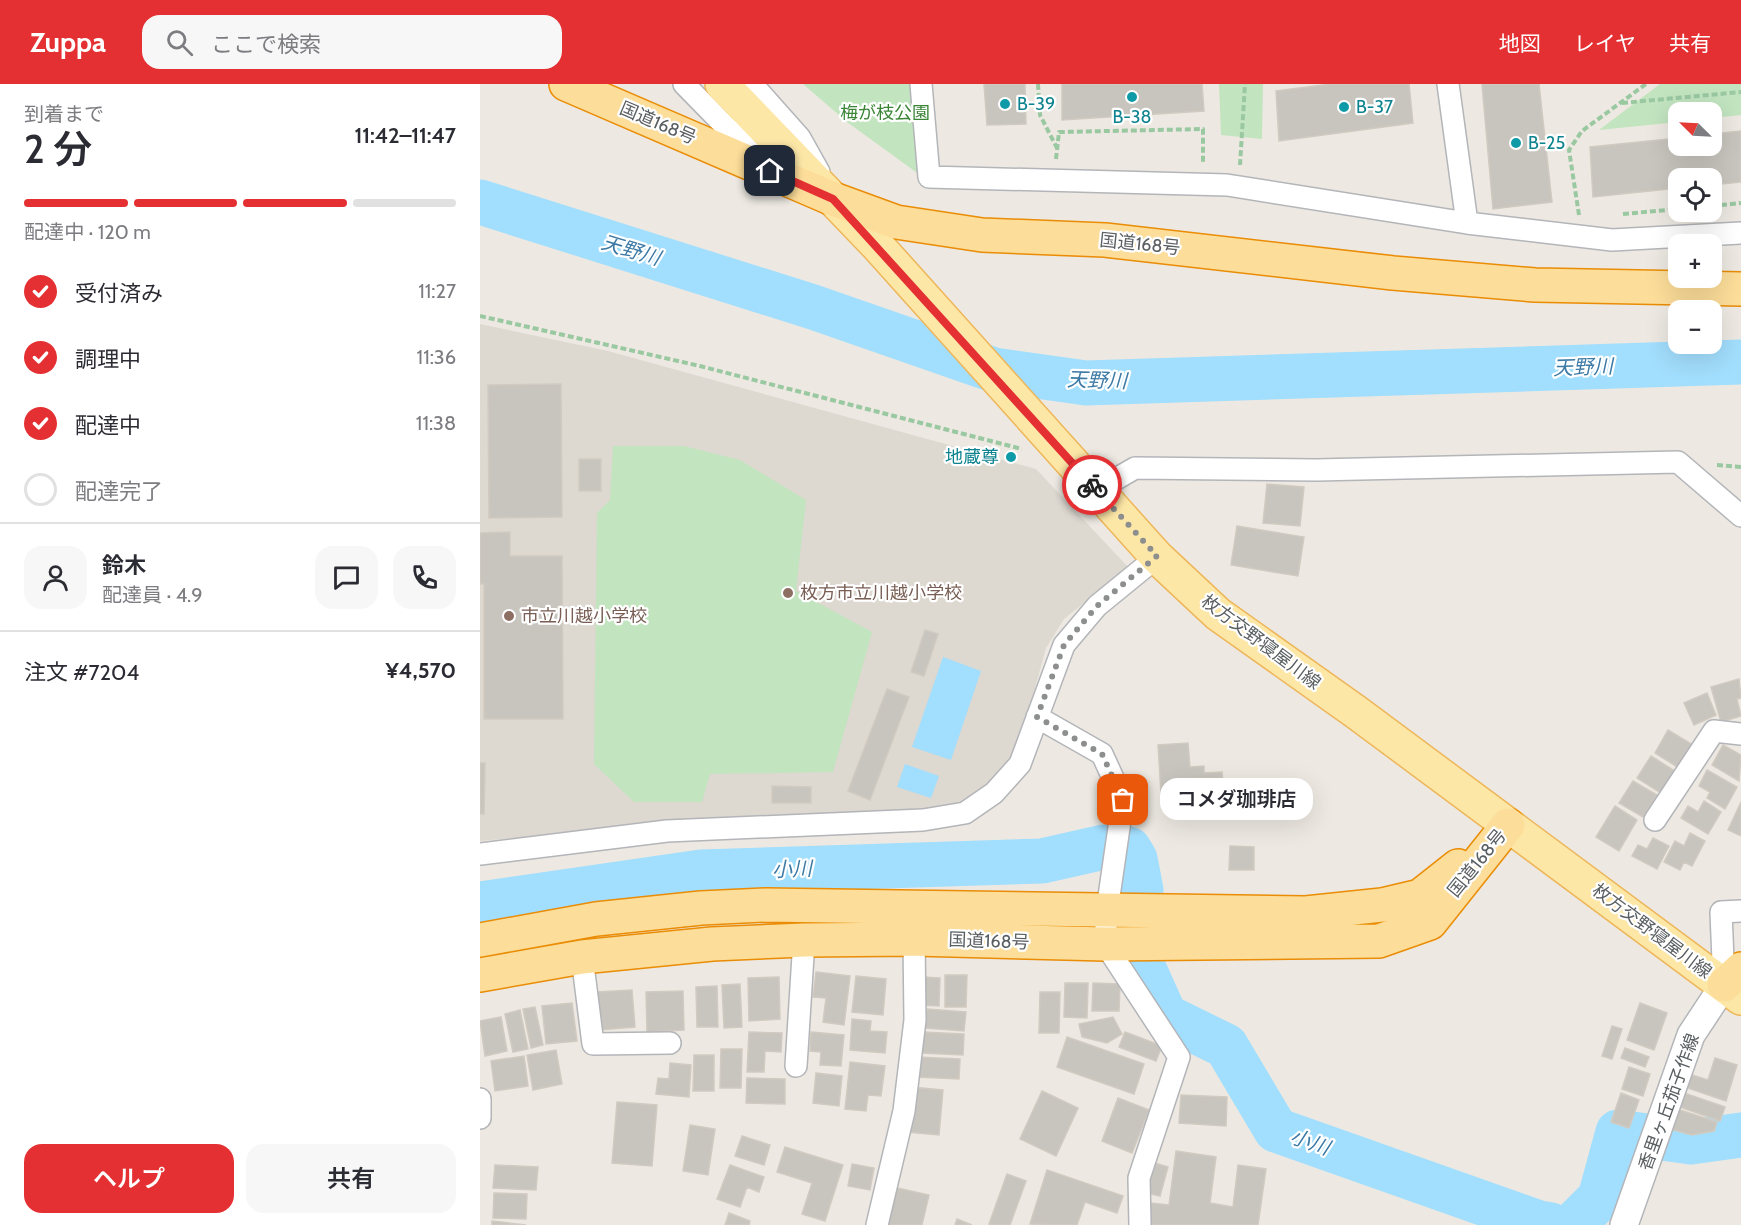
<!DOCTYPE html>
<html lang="ja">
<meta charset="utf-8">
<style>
:root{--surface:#fff;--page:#f7f7f7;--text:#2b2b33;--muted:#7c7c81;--line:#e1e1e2;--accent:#e53033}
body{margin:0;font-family:Cabin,"Noto Sans JP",sans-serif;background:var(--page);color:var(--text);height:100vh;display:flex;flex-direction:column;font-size:22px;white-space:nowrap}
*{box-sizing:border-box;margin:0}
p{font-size:20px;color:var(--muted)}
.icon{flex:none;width:33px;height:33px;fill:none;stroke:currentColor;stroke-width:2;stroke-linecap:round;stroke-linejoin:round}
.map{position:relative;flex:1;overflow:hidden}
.details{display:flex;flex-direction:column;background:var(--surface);width:480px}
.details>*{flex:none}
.needle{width:39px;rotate:294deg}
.fabs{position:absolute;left:1188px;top:18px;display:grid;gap:12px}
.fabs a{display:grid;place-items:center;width:54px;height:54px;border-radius:12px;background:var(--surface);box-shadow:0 6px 24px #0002;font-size:30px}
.pin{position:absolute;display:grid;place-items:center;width:51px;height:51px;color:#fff;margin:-26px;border-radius:12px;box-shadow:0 3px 9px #0006}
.courier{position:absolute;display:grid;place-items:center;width:60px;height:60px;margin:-30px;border:4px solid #e53033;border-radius:50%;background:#fff;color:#222;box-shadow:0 2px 8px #0007}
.bubble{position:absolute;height:42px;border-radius:18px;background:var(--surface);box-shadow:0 6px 24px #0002;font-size:20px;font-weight:600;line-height:42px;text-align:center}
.headline em{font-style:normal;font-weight:600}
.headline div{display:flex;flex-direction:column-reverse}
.headline{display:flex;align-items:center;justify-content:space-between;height:102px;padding:0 24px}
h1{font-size:39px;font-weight:600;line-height:45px}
.bar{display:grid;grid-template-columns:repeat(4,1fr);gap:9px 6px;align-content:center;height:72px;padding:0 24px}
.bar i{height:8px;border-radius:4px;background:var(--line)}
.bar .selected{background:var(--accent)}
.bar p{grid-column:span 4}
.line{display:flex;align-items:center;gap:15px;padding:0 24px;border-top:2px solid var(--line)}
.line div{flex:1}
.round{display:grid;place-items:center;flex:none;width:63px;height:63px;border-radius:18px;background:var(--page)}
ol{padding:0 24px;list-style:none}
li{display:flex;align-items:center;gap:18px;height:66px}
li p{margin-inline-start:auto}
li .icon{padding:6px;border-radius:50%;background:var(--accent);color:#fff;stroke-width:4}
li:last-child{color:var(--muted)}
li i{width:33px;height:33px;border:3px solid var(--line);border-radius:50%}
.action{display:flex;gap:12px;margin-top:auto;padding:12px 24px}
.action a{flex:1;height:69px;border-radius:18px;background:var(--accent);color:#fff;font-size:24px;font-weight:600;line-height:69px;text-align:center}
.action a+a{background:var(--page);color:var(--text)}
header{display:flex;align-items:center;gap:36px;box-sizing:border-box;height:84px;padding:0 30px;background:var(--accent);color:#fff}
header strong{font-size:28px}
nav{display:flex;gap:33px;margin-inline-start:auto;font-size:21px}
.search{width:420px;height:54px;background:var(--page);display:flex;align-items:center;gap:15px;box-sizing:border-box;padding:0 21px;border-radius:18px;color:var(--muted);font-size:22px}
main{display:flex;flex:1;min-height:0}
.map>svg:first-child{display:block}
</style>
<header>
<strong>Zuppa</strong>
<div class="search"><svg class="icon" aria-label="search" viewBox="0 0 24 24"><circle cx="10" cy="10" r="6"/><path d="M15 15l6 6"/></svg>ここで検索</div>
<nav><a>地図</a><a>レイヤ</a><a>共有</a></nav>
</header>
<main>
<section class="details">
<div class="headline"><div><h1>2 分</h1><p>到着まで</p></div><em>11:42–11:47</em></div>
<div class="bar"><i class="selected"></i><i class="selected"></i><i class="selected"></i><i></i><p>配達中 · 120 m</p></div>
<ol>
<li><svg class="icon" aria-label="check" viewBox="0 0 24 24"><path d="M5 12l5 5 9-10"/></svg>受付済み<p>11:27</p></li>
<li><svg class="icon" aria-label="check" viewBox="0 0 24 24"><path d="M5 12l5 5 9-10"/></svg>調理中<p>11:36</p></li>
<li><svg class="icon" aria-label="check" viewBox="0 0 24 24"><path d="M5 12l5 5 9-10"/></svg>配達中<p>11:38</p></li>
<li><i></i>配達完了</li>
</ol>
<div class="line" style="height:108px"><a class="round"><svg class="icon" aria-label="person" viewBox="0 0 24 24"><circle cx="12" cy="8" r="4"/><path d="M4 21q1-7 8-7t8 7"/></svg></a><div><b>鈴木</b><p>配達員 · 4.9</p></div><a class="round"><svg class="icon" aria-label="chat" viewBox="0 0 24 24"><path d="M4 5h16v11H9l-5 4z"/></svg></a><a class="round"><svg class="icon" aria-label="phone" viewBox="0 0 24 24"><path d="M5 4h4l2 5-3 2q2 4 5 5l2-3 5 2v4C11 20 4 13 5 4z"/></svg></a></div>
<div class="line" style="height:78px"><div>注文 #7204</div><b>¥4,570</b></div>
<div class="action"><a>ヘルプ</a><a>共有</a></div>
</section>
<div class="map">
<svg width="1261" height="1141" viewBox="0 0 1261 1141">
<rect width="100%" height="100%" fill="#ede9e2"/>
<!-- education -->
<path fill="#ddd8d0" d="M0,240L128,267L556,385L648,483L584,535L566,564L535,677L485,723L444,730L199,739L0,757Z"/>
<!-- green -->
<path fill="#c2e4bf" d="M323,0H432L440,91L367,38Z
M739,0H783L782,55L741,51Z
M1180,0H1261V31L1232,34V28H1198V38L1119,46Z
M133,362H204L260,376L326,416L316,507L392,548L353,688L230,690L222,718H154L114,680L117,429L130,416Z"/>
<!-- water -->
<path fill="#a2defd" d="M463,573L501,587L471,676L432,663Z
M425,680L459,692L451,714L417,703Z"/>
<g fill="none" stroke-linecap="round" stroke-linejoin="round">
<!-- river -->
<path stroke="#a2defd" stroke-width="45" d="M0,118L333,223L514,286L606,299L1261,278
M649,765L655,775L661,806
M0,820L221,788L562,777L624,763
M664,885L685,932L746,962L796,1046L1059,1139L1071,1141
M1093,1141L1120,1114L1138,1048L1211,1058L1261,1051"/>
</g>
<!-- building -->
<path fill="#c8c4be" stroke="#d1cac0" stroke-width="1.5" d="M504,0H545L546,40L507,41Z
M582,0H722L724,27L582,36Z
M851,0H929L933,39L799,57L796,7Z
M1002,0H1059L1072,118L1013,125Z
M1261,47V98L1232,101V94H1198V104L1113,113L1110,63L1198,54V62H1232V50Z
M81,300L82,433L9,434L8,301Z
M99,375H121V407H99Z
M787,400L824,403L820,442L783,439Z
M757,442L824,453L818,492L751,481Z
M30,448V472H82L83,635H4V500H0V449Z
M445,546L458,550L444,592L431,588Z
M1259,595L1261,614L1257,615L1261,632L1241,638L1231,603Z
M407,605L429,613L390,716L368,707Z
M1227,609L1236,631L1214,641L1204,619Z
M1188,646L1213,661L1199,684L1175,669Z
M708,659L710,683L724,682V689L742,688L745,721L682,725L678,661Z
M1243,661L1261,671L1259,697L1232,681Z
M1171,672L1198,689L1184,711L1157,694Z
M0,679H5L4,730H0Z
M1227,686L1257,703L1245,725L1227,714L1230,708L1219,702Z
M1153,697L1177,711L1163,733L1139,719Z
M292,702L331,703V719H292Z
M1224,717L1241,728L1228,750L1201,734L1208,722L1218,728Z
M1261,718V752L1248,746Z
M1135,722L1157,736L1139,767L1116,753Z
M1210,749L1225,757L1212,782L1204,778L1200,786L1184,778L1195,757L1204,762Z
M1173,754L1189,762L1177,785L1152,772L1158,761L1167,765Z
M750,762L774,763V786H749Z
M336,888L370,892L364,941L343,938L346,914L333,913Z
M465,891H487L486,923H465Z
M376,892L406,895L403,931L372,928Z
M299,893L300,935L269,937L268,894Z
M443,893L460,894L459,922L441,921Z
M585,899H608L607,934L584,933Z
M613,899L640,900L639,927H612Z
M260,900L262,943L244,944L242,901Z
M237,902L238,943H217L216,903Z
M152,906L155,943L119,946L117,908Z
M203,907L204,946L167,948L166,908Z
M560,908H580L579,949H559Z
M92,919L97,957L66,960L62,922Z
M1160,919L1187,929L1174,966L1147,956Z
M55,923L63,961L51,964L43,925Z
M447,925L486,928L484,947L445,944Z
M40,926L48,965L33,968L25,930Z
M21,933L27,967L5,972L0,937Z
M633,933L642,950L627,959L602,953L599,940Z
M372,935L391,937L390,947L407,948L405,969L370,966Z
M1132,942L1142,945L1132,975L1122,972Z
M269,948L302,949L301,968L285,967L284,988H267Z
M331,948L364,951L361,982L340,981L341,968L330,967Z
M442,948L484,950L483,971L441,969Z
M645,948L682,962L676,977L639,963Z
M587,953L664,980L654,1010L577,983Z
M1145,964L1169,973L1165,983L1141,974Z
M241,965H262L261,1004H240Z
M76,966L82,1000L53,1006L47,971Z
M214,971H234V1007H213Z
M44,972L48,1002L15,1007L11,977Z
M437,973L480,975L479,995L436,993Z
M1235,974L1257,981L1246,1017L1208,1004L1212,991L1228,996Z
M370,978L405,982L401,1012L388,1011L386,1027L365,1025Z
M190,979L211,981L209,1013L176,1010L178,994L189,995Z
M1149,983L1170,990L1163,1012L1142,1005Z
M336,989L362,992L359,1022L333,1019Z
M267,994L305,995V1020L266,1019Z
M431,1003L463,1006L459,1051L427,1048Z
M562,1007L598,1024L576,1072L540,1055Z
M1141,1009L1159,1016L1149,1044L1131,1038Z
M1204,1009L1245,1023L1240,1037L1200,1023Z
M701,1011L747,1013L746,1042L699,1039Z
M638,1014L669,1026L652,1069L622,1057Z
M137,1018L177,1021L172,1082L132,1079Z
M1197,1025L1237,1038L1234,1047L1212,1051L1190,1045Z
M210,1041L235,1045L228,1091L203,1087Z
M262,1052L290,1061L284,1081L255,1072Z
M305,1063L363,1081L345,1137L322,1130L332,1099L297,1088Z
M696,1067L736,1073L730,1119L753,1123L758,1081L786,1085L778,1141H668L671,1119L689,1121Z
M675,1079L688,1083L680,1112L666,1109Z
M372,1080L394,1084L390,1106L368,1102Z
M15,1081L58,1083L56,1106L13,1104Z
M250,1081L284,1093L279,1108L267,1103L260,1123L237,1115Z
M567,1086L643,1112L637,1129L605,1118L597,1141L550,1140Z
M527,1090L546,1097L530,1141H512L509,1140Z
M413,1103L449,1111L442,1141H405Z
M14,1109L47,1110L46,1135L13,1134Z
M249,1129L270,1137L269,1141H245Z
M477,1135L492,1141H475Z
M12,1137L46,1141H12Z"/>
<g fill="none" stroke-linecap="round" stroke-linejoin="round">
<!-- minor casing -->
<g stroke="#b3b5b9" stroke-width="24">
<path id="minor" d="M204,0L247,44L303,81
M272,0L320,54L339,88
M441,0L449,93L747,101L987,139L1132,156L1261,149
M968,0L987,139
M617,406L655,384L836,386L1198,378L1261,432
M557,633L622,670L643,716L627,826L625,860L699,973L659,1094L660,1141
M1175,736L1234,647L1261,650
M0,770L187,747L443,736L485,729L514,709L540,680L584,561L617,522L677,473
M102,873L113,960L190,959
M1244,901L1241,828L1261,827
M316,982L324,856
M0,1015V1034
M397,1141L424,1027L435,936L434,855"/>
</g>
<!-- tertiary casing -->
<g stroke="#b3b5b9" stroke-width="30">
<path id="tertiary" d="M1144,1141L1211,951L1244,901"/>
</g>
<!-- primary casing -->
<g stroke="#eeb65a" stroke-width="36">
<path id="primary" d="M242,0L396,160L677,473L738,530L876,628L1261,914"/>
</g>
<!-- trunk casing -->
<g stroke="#ea8c05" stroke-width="36">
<path id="trunk" d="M86,0L353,115L416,138L502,151L625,156L913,189L1055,201L1261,205
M0,856L116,835L221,824L286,821L826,829L902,821L940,812L978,782
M0,891L102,873L232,860L324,856L434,855L625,860L899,857L950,839L1028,741
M1244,901L1261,885"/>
</g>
<!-- path -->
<path stroke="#99c8a1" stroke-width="4" stroke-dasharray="6 3" stroke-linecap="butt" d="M558,0L560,31L577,64
M1142,19L1261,8
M576,75L579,48L723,45V78
M760,81L765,0
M1232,122L1261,119
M1143,130L1198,125
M1099,131L1089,66L1102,47L1166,0
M0,232L220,282L542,365
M1237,381L1261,383"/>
<!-- minor -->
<use href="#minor" stroke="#fff" stroke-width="21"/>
<!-- tertiary -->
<use href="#tertiary" stroke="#fff" stroke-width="27"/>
<!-- primary -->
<use href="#primary" stroke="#fde7a7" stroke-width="33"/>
<!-- trunk -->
<use href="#trunk" stroke="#fcdd99" stroke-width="33"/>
</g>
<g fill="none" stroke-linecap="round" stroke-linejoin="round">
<!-- done -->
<path stroke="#8d8f8f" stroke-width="6" stroke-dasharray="0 10.8" d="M612,401L677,472L617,522L584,561L557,633L622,670L643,716"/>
<!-- route -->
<path stroke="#e53033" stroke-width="8" d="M290,87L353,115L612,401"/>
</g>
<!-- markers -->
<g fill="#0f9aa8" stroke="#fff" stroke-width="2">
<circle cx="652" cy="13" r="6"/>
<circle cx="525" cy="20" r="6"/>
<circle cx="864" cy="23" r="6"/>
<circle cx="1036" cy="59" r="6"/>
<circle cx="531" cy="373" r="6"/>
</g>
<g fill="#8d6e63" stroke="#fff" stroke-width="2">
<circle cx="308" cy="509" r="6"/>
<circle cx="29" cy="532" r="6"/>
</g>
<g text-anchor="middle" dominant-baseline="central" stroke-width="4.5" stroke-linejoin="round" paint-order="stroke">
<!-- culture labels -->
<g font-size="18" fill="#0d838f" stroke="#fff" text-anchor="start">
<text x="537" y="20">B-39</text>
<text x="876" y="23">B-37</text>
<text x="652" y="33" text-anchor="middle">B-38</text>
<text x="1048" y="59">B-25</text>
<text x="519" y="373" text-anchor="end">地蔵尊</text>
</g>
<!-- park labels -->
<g font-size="18" fill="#3b8537" stroke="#fff">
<text x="405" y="29">梅が枝公園</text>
</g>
<!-- street labels -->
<g font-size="18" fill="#5a5f62" stroke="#fff">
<text transform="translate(178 39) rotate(23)">国道168号</text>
<text transform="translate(660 160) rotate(6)">国道168号</text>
<text transform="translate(781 558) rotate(37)">枚方交野寝屋川線</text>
<text transform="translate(997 779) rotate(-51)">国道168号</text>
<text transform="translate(1172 847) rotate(37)">枚方交野寝屋川線</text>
<text transform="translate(509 857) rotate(2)">国道168号</text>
<text transform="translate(1189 1018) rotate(-70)">香里ヶ丘茄子作線</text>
</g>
<!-- education labels -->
<g font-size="18" fill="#785e54" stroke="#fff" text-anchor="start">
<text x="320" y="509">枚方市立川越小学校</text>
<text x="41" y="532">市立川越小学校</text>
</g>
<!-- water labels -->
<g font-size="20" font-style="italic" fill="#3d7aa6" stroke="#fff">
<text transform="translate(151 166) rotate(17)">天野川</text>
<text transform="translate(1103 283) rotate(-2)">天野川</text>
<text transform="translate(617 296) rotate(2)">天野川</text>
<text transform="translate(312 785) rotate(-2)">小川</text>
<text transform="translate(830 1058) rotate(19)">小川</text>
</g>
</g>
</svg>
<div class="fabs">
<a><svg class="needle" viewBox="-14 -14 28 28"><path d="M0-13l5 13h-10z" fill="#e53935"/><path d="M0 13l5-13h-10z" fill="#7c7c81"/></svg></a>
<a><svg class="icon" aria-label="locate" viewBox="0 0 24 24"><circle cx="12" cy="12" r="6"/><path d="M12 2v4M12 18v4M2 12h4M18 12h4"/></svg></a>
<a>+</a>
<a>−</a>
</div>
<div class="pin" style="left:643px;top:716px;background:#ea580c"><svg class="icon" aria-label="bag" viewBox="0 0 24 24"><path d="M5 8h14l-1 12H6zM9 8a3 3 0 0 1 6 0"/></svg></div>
<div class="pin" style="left:290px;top:87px;background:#1f2937"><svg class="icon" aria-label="home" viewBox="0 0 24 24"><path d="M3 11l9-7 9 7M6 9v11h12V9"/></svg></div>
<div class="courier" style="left:612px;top:401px"><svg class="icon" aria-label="bike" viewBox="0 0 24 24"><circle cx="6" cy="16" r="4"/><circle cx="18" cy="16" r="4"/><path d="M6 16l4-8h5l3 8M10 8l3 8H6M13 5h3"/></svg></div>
<div class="bubble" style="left:680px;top:694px;width:153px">コメダ珈琲店</div>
</div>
</main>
